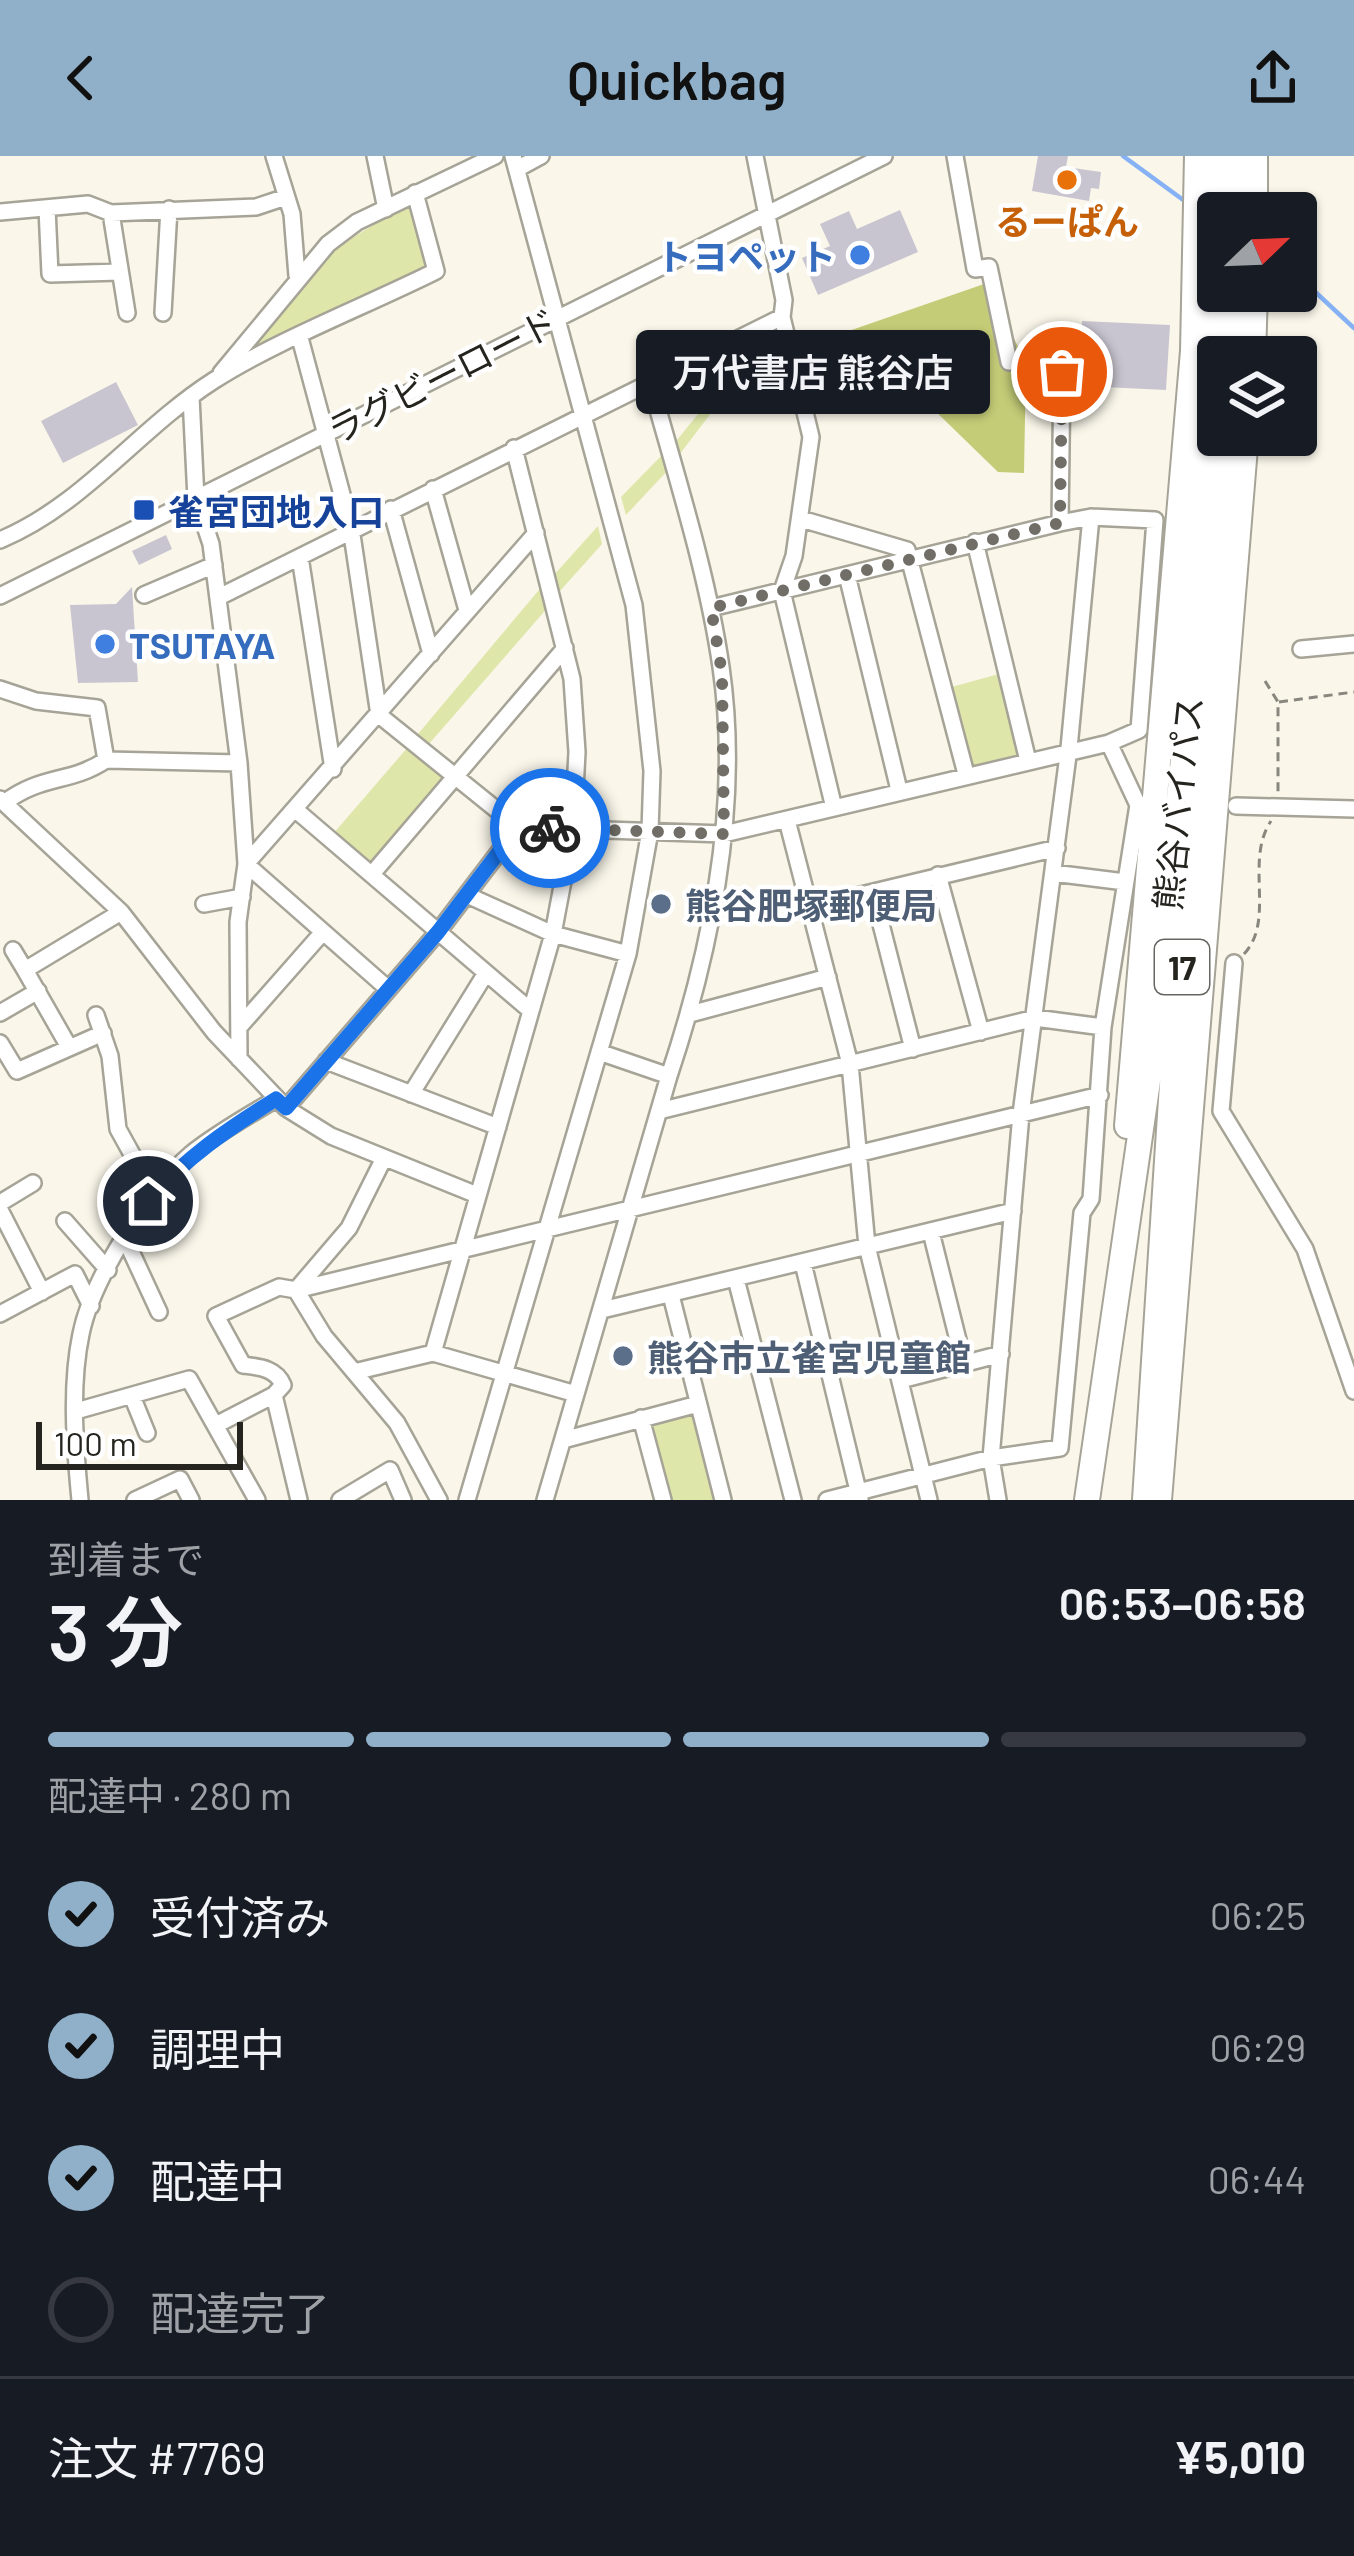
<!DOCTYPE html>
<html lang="ja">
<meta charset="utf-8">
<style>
:root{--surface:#171b24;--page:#242831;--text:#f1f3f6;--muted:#9ea1a6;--line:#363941;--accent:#90b0c9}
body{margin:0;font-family:Barlow,"Noto Sans JP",sans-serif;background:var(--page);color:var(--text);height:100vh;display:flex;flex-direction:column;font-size:45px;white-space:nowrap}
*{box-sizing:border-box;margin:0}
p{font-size:39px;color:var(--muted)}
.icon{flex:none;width:66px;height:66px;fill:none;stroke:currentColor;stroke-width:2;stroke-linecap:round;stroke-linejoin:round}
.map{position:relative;height:1344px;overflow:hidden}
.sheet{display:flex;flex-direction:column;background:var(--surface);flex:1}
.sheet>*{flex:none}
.needle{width:78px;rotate:67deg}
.controls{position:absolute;left:1197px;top:36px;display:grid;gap:24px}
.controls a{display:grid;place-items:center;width:120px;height:120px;border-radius:12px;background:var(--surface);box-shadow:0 3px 9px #0004;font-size:60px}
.scale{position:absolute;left:36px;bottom:30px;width:207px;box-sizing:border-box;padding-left:12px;border:6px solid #25241f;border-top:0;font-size:33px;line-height:42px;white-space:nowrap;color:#25241f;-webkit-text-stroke:9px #fff;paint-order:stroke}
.pin{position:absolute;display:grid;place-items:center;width:102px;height:102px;color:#fff;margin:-51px;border:6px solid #fff;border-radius:50%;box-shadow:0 3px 12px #0007}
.courier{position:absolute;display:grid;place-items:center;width:120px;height:120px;margin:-60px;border:9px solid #1a73e8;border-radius:50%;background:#fff;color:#222;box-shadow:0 3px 15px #0007}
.bubble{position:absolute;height:84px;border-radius:12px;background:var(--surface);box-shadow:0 3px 9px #0004;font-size:39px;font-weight:600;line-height:84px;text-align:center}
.summary em{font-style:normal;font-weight:600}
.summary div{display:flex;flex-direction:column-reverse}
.summary{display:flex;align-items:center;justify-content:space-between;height:204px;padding:0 48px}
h1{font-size:78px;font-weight:600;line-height:90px}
.bar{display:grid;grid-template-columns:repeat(4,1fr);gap:18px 12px;align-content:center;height:144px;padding:0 48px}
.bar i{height:15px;border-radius:9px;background:var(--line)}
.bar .current{background:var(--accent)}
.bar p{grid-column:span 4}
.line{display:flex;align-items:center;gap:30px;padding:0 48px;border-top:3px solid var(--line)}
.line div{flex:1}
ol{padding:0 48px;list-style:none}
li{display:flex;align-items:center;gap:36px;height:132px}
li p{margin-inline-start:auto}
li .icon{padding:12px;border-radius:50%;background:var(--accent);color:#111;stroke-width:4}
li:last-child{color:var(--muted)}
li i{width:66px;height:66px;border:6px solid var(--line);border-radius:50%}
header{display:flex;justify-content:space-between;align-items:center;height:156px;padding:0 48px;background:var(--accent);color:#111;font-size:54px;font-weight:600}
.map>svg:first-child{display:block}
</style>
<header><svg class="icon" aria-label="back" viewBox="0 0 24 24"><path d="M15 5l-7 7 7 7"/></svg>Quickbag<svg class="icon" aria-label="share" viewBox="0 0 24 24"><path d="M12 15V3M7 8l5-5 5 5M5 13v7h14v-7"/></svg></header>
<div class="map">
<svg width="1354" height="1344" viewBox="0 0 1354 1344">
<rect width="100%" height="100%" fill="#faf6ea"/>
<!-- green -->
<path fill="#dfe6aa" d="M410,46L428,112L238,206L331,95Z
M749,195L754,201L679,299L677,284Z
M663,298L669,313L626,359L621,341Z
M598,370L602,388L560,435L553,420Z
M544,428L550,449L428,589L418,578Z
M1006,516L1027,600L969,613L948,532Z
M408,591L447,624L372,709L333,678Z
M695,1254L717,1344H665L647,1267Z"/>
<!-- forest -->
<path fill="#c4cc77" d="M984,128L1026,205L1024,317L998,316L927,247L848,241L820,185Z"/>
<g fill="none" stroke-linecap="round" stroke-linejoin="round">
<!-- stream -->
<path stroke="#86b2f5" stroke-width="4.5" d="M1123,0L1186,46
M1296,118L1354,172"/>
</g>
<!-- building -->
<path fill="#c8c5d0" d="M1038,0H1068L1066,11L1101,16L1099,33L1091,32L1089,45L1032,35Z
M900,54L918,96L818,139L802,102L830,90L820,68L849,55L857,73Z
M1082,165L1170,169L1166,234L1104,231L1105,194L1081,193Z
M116,226L138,269L63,307L41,265Z
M166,379L172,393L139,409L132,395Z
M132,431L138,526L78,527L70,449L116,448Z"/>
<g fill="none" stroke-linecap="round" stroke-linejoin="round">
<!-- minor casing -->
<g stroke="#a6a397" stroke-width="20">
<path id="minor" d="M274,0L292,58L297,120
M375,0L386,53
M755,0L784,144L782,161L811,281L794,400L782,435L834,652
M955,0L975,113L989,111L1009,206L1056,207L1062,216L1060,367
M517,13L541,0
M47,52L50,118L120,116
M0,56L88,48L111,57L256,51L286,41
M111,57L127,157
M163,157L169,53
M300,182L351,372L379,559L518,671L724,678L1109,587L1139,574L1155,364L1091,361L1060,367L711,452
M221,217L328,88L357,66L495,0
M650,225C676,320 707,415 721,511C741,648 712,791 669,920
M191,241L196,343L211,388L239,607L246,708L238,766L239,903
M514,292L572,523L577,596L573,672L553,778L433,1197L576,1238
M433,333L467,454
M391,353L431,498
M801,363L907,394L966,618
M0,384C84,349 137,274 213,225C275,185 368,149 436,115L415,37
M975,386L1028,605
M300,401L333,613
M847,419L899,634
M144,439L214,409
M0,440L884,0
M219,441L782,161
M1301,493L1354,488
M0,533L36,545L97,552L106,604C70,628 42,618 4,647
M106,604L239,607
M0,643L121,756L214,876L286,952L331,980L477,1039
M1236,650L1354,653
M297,655L531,855
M787,664L850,908L867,1090L929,1344
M246,708L536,377
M246,708L387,832
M1053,717L1125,726
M372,718L565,492
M938,719L981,876
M873,737L913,893
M467,739L553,778L628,798
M204,748L242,741
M811,751L1057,692
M13,794L25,814
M1234,807L1221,955L1305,1093L1354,1235
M0,857L38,835
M690,858L828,821
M96,859L110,900L118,973L154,1038
M241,869L323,776
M0,887L17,915L103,877
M69,891L25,814L121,756
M326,905L498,971
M411,938L486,817
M286,952L438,776L518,671
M659,955L1035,862L1103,871
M0,1047L33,1027
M110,1050L159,1156
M0,1054L42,1136
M65,1065L108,1114
M931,1076L964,1208
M803,1107L860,1343
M736,1123L793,1344
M296,1134L324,1180L397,1267L439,1344
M296,1134L349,1072L384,1002
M671,1139L723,1344
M602,1154L1013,1055
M0,1158L75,1118L91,1150
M354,1216L433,1197
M901,1224L1001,1198
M132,1240L147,1277
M76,1255L189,1223L257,1344
M641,1262L663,1344
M216,1269L274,1239
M563,1284L698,1248
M80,1344C75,1292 70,1230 81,1178C92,1123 149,1034 191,998C217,977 248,960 276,943
M135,1344L180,1323L191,1344
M299,1344L274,1239L283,1229C276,1212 259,1211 243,1209L216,1160L279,1131L296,1134L1100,939
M340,1344L390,1314L403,1344
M467,1344L628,798L650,675L652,615L634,449L513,0
M545,1344L669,920L599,896
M827,1344L991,1302L1060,1292L1082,1057L1091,1043L1103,871L1138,649L1109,587
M998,1344L991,1302L1021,958L1069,592L1091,361"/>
</g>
<!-- highway casing -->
<g stroke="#a6a397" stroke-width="28">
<path id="highway" d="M1218,57L1219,0
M1237,57V0
M1255,57V0
M1232,201L1235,135
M1253,201L1255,135
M1127,970L1193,195L1197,0
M1087,1344L1157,863L1184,593L1218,89
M1145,1344L1172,928L1229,279
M1159,1344L1246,279"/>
</g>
<!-- path -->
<path stroke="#88867e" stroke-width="3" stroke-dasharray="9 6" stroke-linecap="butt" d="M1265,525L1278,546V639
M1279,546L1354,536
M1244,798C1276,764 1244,705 1271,665"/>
<!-- minor -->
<use href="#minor" stroke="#fff" stroke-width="15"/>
<!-- highway -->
<use href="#highway" stroke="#fff" stroke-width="24"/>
</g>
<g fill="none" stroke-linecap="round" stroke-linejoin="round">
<!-- done -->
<path stroke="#706e66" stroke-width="12" stroke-dasharray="0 21.6" d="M550,672L724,678L722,517L711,452L1060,367L1062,216"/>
<!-- route -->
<path stroke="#1a73e8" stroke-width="15" d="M148,1045C186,1001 228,973 276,943L286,952L438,776L518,671L550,672"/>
</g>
<!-- markers -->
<circle fill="#e8710a" stroke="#fff" stroke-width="4.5" cx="1067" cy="24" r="12"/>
<g fill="#3f7fe0" stroke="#fff" stroke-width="4.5">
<circle cx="860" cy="99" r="12"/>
<circle cx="105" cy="488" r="12"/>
</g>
<rect fill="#1a4fb4" stroke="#fff" stroke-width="4.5" x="132" y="342" width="24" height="24" rx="6"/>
<g fill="#5c6f8a" stroke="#fff" stroke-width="4.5">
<circle cx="661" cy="748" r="12"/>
<circle cx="623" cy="1200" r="12"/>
</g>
<g text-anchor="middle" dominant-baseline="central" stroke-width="9" stroke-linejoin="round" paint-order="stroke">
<!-- shield labels -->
<rect fill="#fff" stroke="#666662" stroke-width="3" x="1155" y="784" width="54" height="54" rx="9"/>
<g font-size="33" font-weight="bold" fill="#25241f">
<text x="1182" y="811">17</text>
</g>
<!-- food labels -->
<g font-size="36" font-weight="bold" fill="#c56008" stroke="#fff">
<text x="1067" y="64">るーぱん</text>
</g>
<!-- shop labels -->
<g font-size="36" font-weight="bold" fill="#366cbe" stroke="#fff" text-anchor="end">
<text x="836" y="99">トヨペット</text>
<text x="129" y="488" text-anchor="start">TSUTAYA</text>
</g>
<!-- street labels -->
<g font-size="36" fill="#25241f" stroke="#fff">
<text transform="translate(442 219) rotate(-27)">ラグビーロード</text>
<text transform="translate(1177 647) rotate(-84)">熊谷バイパス</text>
</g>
<!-- transit labels -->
<g font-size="36" font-weight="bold" fill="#164399" stroke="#fff" text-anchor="start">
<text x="168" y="354">雀宮団地入口</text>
</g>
<!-- service labels -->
<g font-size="36" font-weight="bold" fill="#4e5e75" stroke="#fff" text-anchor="start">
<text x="685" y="748">熊谷肥塚郵便局</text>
<text x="647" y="1200">熊谷市立雀宮児童館</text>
</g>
</g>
</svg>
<div class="controls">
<a><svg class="needle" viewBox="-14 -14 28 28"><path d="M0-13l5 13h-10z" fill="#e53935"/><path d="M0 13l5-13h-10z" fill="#9ea1a6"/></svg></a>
<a><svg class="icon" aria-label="layers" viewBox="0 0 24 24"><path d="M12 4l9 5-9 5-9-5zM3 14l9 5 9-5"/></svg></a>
</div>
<div class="scale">100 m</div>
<div class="pin" style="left:1062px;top:216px;background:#ea580c"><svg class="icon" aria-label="bag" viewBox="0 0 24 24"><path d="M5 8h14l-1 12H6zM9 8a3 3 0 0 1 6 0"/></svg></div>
<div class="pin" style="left:148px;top:1045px;background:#1f2937"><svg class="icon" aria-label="home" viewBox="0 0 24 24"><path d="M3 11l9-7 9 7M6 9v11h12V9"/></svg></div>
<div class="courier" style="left:550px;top:672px"><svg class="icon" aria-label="bike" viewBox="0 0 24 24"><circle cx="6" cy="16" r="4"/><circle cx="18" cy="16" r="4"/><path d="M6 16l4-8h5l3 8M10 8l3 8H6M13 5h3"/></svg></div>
<div class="bubble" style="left:636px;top:174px;width:354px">万代書店 熊谷店</div>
</div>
<section class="sheet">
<div class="summary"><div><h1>3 分</h1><p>到着まで</p></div><em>06:53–06:58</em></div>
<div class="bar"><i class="current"></i><i class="current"></i><i class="current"></i><i></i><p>配達中 · 280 m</p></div>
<ol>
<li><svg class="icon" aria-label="check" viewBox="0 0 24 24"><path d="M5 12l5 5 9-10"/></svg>受付済み<p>06:25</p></li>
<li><svg class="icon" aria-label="check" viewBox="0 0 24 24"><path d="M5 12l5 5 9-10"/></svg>調理中<p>06:29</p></li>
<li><svg class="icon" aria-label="check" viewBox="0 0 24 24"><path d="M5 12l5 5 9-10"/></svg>配達中<p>06:44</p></li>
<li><i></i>配達完了</li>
</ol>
<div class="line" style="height:156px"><div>注文 #7769</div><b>¥5,010</b></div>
</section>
